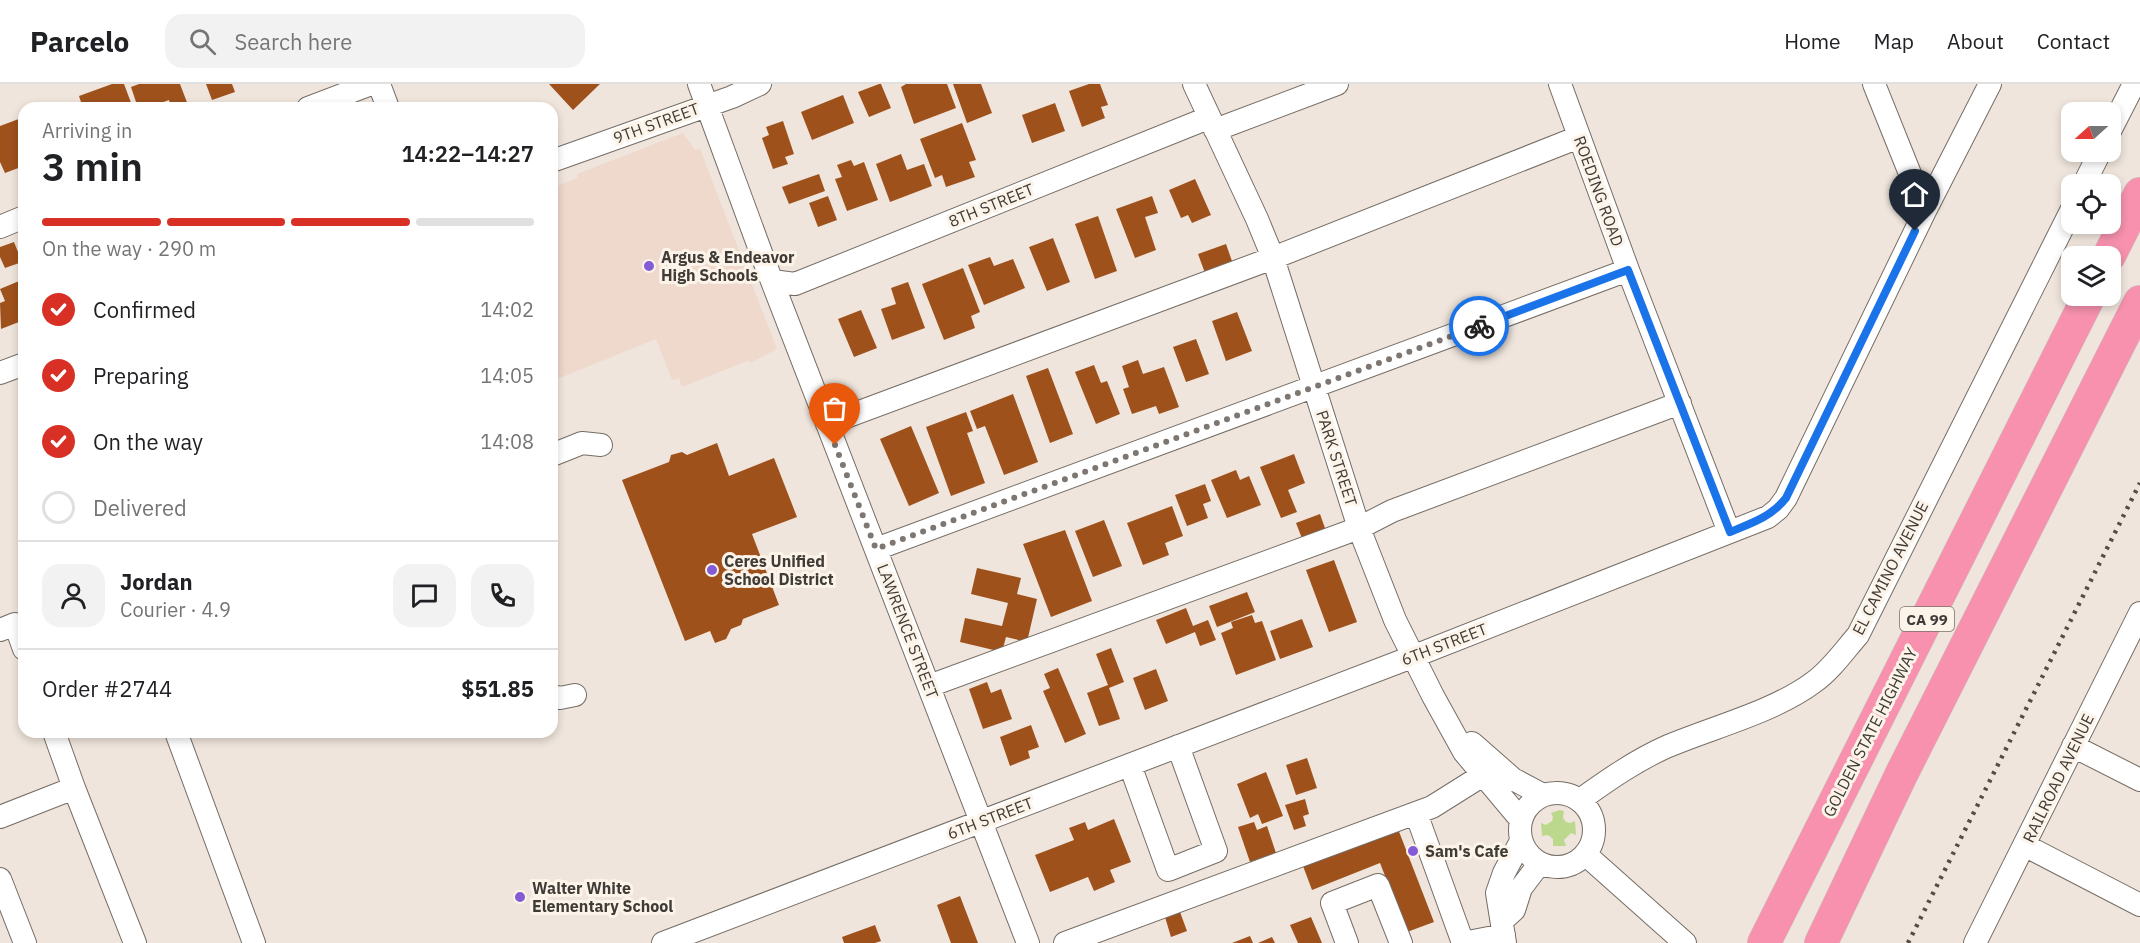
<!DOCTYPE html>
<meta charset="utf-8">
<style>
:root{--surface:#fff;--page:#f2f2f2;--text:#202124;--muted:#757577;--line:#e0e0e0;--accent:#d93025}
body{margin:0;font-family:"IBM Plex Sans",sans-serif;background:var(--page);color:var(--text);height:100vh;display:flex;flex-direction:column;font-size:22px;white-space:nowrap}
*{box-sizing:border-box;margin:0}
p{font-size:20px;color:var(--muted)}
.icon{flex:none;width:33px;height:33px;fill:none;stroke:currentColor;stroke-width:2;stroke-linecap:round;stroke-linejoin:round}
.map{position:relative;flex:1;overflow:hidden}
.sheet{position:absolute;left:18px;top:18px;width:540px;height:636px;display:flex;flex-direction:column;background:var(--surface);border-radius:18px;box-shadow:0 3px 9px #0003}
.sheet>*{flex:none}
.needle{width:39px;rotate:249deg}
.tools{position:absolute;left:2061px;top:18px;display:grid;gap:12px}
.tools a{display:grid;place-items:center;width:60px;height:60px;border-radius:12px;background:var(--surface);box-shadow:0 3px 9px #0003;font-size:30px}
.pin{position:absolute;display:grid;place-items:center;width:51px;height:51px;color:#fff;margin:-62px -26px;border-radius:50% 50% 50% 0;rotate:-45deg;box-shadow:0 0 6px #0007}
.pin .icon{rotate:45deg}
.courier{position:absolute;display:grid;place-items:center;width:60px;height:60px;margin:-30px;border:4px solid #1a73e8;border-radius:50%;background:#fff;color:#222;box-shadow:0 2px 8px #0007}
.head em{font-style:normal;font-weight:600}
.head div{display:flex;flex-direction:column-reverse}
.head{display:flex;align-items:center;justify-content:space-between;height:102px;padding:0 24px}
h1{font-size:39px;font-weight:600;line-height:45px}
.bar{display:grid;grid-template-columns:repeat(4,1fr);gap:9px 6px;align-content:center;height:72px;padding:0 24px}
.bar i{height:8px;border-radius:4px;background:var(--line)}
.bar .active{background:var(--accent)}
.bar p{grid-column:span 4}
.line{display:flex;align-items:center;gap:15px;padding:0 24px;border-top:2px solid var(--line)}
.line div{flex:1}
.round{display:grid;place-items:center;flex:none;width:63px;height:63px;border-radius:18px;background:var(--page)}
ol{padding:0 24px;list-style:none}
li{display:flex;align-items:center;gap:18px;height:66px}
li p{margin-inline-start:auto}
li .icon{padding:6px;border-radius:50%;background:var(--accent);color:#fff;stroke-width:4}
li:last-child{color:var(--muted)}
li i{width:33px;height:33px;border:3px solid var(--line);border-radius:50%}
header{display:flex;align-items:center;gap:36px;box-sizing:border-box;height:84px;padding:0 30px;background:var(--surface);border-bottom:2px solid var(--line)}
header strong{font-size:28px}
nav{display:flex;gap:33px;margin-inline-start:auto;font-size:21px}
.search{width:420px;height:54px;background:var(--page);display:flex;align-items:center;gap:15px;box-sizing:border-box;padding:0 21px;border-radius:18px;color:var(--muted);font-size:22px}
.map>svg:first-child{display:block}
</style>
<header>
<strong>Parcelo</strong>
<div class="search"><svg class="icon" aria-label="search" viewBox="0 0 24 24"><circle cx="10" cy="10" r="6"/><path d="M15 15l6 6"/></svg>Search here</div>
<nav><a>Home</a><a>Map</a><a>About</a><a>Contact</a></nav>
</header>
<div class="map">
<svg width="2140" height="859" viewBox="0 0 2140 859">
<rect width="100%" height="100%" fill="#efe5dc"/>
<!-- education -->
<path fill="#efd8cc" d="M683,49L695,66L700,65L777,265L750,279L749,276L682,303L679,294L672,296L656,255L552,297V104L578,94L577,90Z"/>
<!-- green -->
<path fill="#bbd88c" d="M1560,726L1564,727L1563,734L1566,738L1570,739L1575,737L1576,751L1571,749L1564,756L1566,762H1553V755L1548,751L1542,752L1541,739L1546,741L1552,737L1553,733L1551,729Z"/>
<!-- building -->
<path fill="#9f511c" d="M112,0H124L133,24H83L79,12Z
M139,0H180L188,21L171,24L169,16L152,22L153,24H138L131,3Z
M206,0H232L235,8L212,16Z
M549,0H600L573,26Z
M879,0H881L891,24L869,33L858,8Z
M906,0H947L956,24L914,40L901,3Z
M953,0H981L992,29L967,39Z
M1089,0H1100L1108,21L1101,23L1105,34L1082,43L1069,7Z
M843,11L854,39L812,56L801,28Z
M62,18L64,24H47Z
M1055,19L1065,47L1032,59L1022,31Z
M24,33V89L21,83L5,89L0,78V42Z
M783,37L794,70L785,73L788,80L773,85L762,54L769,51L766,43Z
M962,39L976,76L969,78L975,93L946,103L942,91L935,94L920,55Z
M901,70L907,86L924,80L932,102L890,118L876,80Z
M851,76L854,82L864,78L878,116L847,127L835,95L842,93L837,81Z
M819,90L825,107L789,120L782,103Z
M1195,95L1211,131L1192,139L1188,131L1181,134L1169,106Z
M828,112L837,136L818,143L809,119Z
M1152,112L1158,129L1145,133L1156,166L1135,174L1116,125Z
M1098,132L1117,187L1095,195L1075,140Z
M1053,154L1070,198L1047,207L1029,163Z
M14,158L22,178L5,184L0,173V163Z
M1226,160L1233,180L1205,189L1198,170Z
M990,173L994,182L1013,175L1025,204L984,221L968,181Z
M963,184L980,228L971,232L975,244L944,256L922,200Z
M24,195V236L1,245L0,219L5,217L0,205Z
M908,198L925,244L892,256L881,225L896,220L891,204Z
M861,226L877,264L854,273L838,235Z
M1237,228L1252,267L1226,277L1212,237Z
M1196,255L1209,290L1186,298L1173,263Z
M1138,276L1143,290L1164,283L1179,323L1159,330L1156,322L1132,330L1123,305L1129,303L1122,282Z
M1094,281L1101,299L1107,297L1120,330L1096,340L1075,288Z
M1048,284L1073,350L1050,359L1026,292Z
M1013,310L1038,378L1004,391L985,342L977,345L970,327Z
M966,328L973,347L967,349L985,399L951,412L926,343Z
M911,342L939,409L909,422L880,355Z
M717,359L729,392L774,374L797,433L752,450L779,521L743,535L741,541L731,545L726,555L715,559L710,547L685,557L622,396L669,378L671,371L682,368L687,371Z
M1294,370L1305,399L1288,406L1297,428L1281,434L1260,383Z
M1236,386L1240,396L1249,392L1261,421L1227,434L1211,396Z
M1205,400L1211,417L1203,420L1208,434L1187,442L1175,411Z
M1172,422L1183,452L1165,459L1169,471L1143,481L1127,439Z
M1320,430L1326,447L1303,457L1296,439Z
M1104,436L1122,482L1093,493L1075,447Z
M1065,446L1092,517L1051,533L1023,460Z
M1334,476L1357,538L1329,548L1306,486Z
M977,484L1021,494L1017,510L1037,515L1027,558L1006,553L1002,568L960,558L965,534L1002,542L1008,519L971,510Z
M1247,508L1255,528L1217,543L1209,522Z
M1186,524L1193,542L1208,536L1216,556L1200,562L1195,548L1166,560L1156,536Z
M1252,531L1255,539L1262,537L1276,576L1236,591L1221,549L1233,544L1231,538Z
M1302,535L1313,563L1280,575L1270,547Z
M1111,564L1124,598L1109,604L1120,635L1099,642L1087,609L1108,601L1096,570Z
M1058,584L1086,650L1065,659L1043,607L1050,604L1044,590Z
M1156,585L1168,617L1145,626L1133,594Z
M987,598L991,609L1001,605L1012,635L983,645L969,605Z
M1031,641L1039,663L1028,667L1030,674L1010,682L1000,653Z
M1307,674L1317,704L1296,711L1286,681Z
M1266,688L1283,732L1262,740L1258,730L1250,734L1237,700Z
M1305,715L1309,730L1303,732L1306,742L1294,746L1285,721Z
M1114,735L1131,778L1110,786L1115,798L1094,807L1088,793L1050,808L1035,771L1074,756L1069,744L1085,738L1088,746Z
M1254,738L1257,746L1267,742L1276,769L1250,778L1238,743Z
M1398,745L1434,838L1407,848L1380,779L1312,806L1303,782Z
M960,812L978,859H951L937,821Z
M1180,828L1187,847L1171,853L1165,833Z
M1311,833L1322,859H1298L1290,841Z
M875,841L881,857L875,859H844L842,853Z
M1250,852L1253,859H1232Z
M1272,853L1275,859H1258Z"/>
<g fill="none" stroke-linecap="round" stroke-linejoin="round">
<!-- minor casing -->
<g stroke="#756d65" stroke-width="24">
<path id="minor" d="M379,0L388,24
M699,0L763,174L1028,859
M1194,0L1257,135L1273,174L1359,444L1395,536L1433,612L1464,668L1521,736
M1560,0L1628,186L1729,448
M1874,0L1925,127
M308,24L371,0
M1215,46L1337,0
M2110,47L2134,0
M552,77L732,13L760,0
M2084,100L2100,68
M0,143L24,133
M772,197L795,200L1208,34
M0,289L24,280
M827,340L1273,174L1579,53
M552,371L582,359L601,361
M876,465L1628,186
M0,546L15,540L24,565
M929,602L1359,444L1392,427L1680,319
M552,612L560,614L575,611
M176,648L254,859
M1472,659L1513,695L1543,711
M2073,662L2140,696
M1130,681L1168,786L1216,767L1178,662
M74,704L135,859
M1520 746a37 37 0 1 1 74 0a37 37 0 1 1-74 0Z
M1580,716C1608,696 1635,677 1666,663C1713,643 1774,628 1814,598C1831,586 1844,567 1858,551L2072,125
M1416,729L1463,859
M0,733L74,704L54,648
M2024,761L2140,821
M1585,770L1685,859
M0,795L25,859
M1502,837L1514,826L1521,804L1540,779
M663,859L1412,573L1768,433L1778,425L1786,414L1925,127L1990,0
M1065,859L1432,723L1483,691
M1347,859L1332,819L1378,801L1401,859
M1463,859L1504,851
M1505,859L1497,809L1504,789L1521,757
M1975,859L2140,529"/>
</g>
<!-- highway casing -->
<g stroke="#c9c8c7" stroke-width="34">
<path id="highway" d="M2109,172L2140,110
M1764,859L2089,212
M1821,859L1902,689L2140,218"/>
</g>
<!-- minor -->
<use href="#minor" stroke="#fff" stroke-width="22"/>
<!-- highway -->
<use href="#highway" stroke="#f791ae" stroke-width="33"/>
<!-- rail -->
<path stroke="#524d49" stroke-width="4.5" stroke-dasharray="3 6" stroke-linecap="butt" d="M1908,859L2140,399"/>
</g>
<g fill="none" stroke-linecap="round" stroke-linejoin="round">
<!-- done -->
<path stroke="#7d7671" stroke-width="6" stroke-dasharray="0 10.8" d="M835,361L876,465L1479,242"/>
<!-- route -->
<path stroke="#1a73e8" stroke-width="8" d="M1479,242L1628,186L1730,448C1752,439 1771,433 1786,414L1915,147"/>
</g>
<!-- markers -->
<g fill="#825bd5" stroke="#fcf3e9" stroke-width="2">
<circle cx="649" cy="182" r="6"/>
<circle cx="712" cy="486" r="6"/>
<circle cx="1413" cy="767" r="6"/>
<circle cx="520" cy="813" r="6"/>
</g>
<g text-anchor="middle" dominant-baseline="central" stroke-width="6" stroke-linejoin="round" paint-order="stroke">
<!-- shield labels -->
<rect fill="#fcf3e9" stroke="#78726c" stroke-width="1.5" x="1900" y="523" width="54" height="24" rx="4.5"/>
<g font-size="15" font-weight="bold" fill="#3f3b37">
<text x="1927" y="535">CA 99</text>
</g>
<!-- street labels -->
<g font-size="16" fill="#3f3b37" stroke="#fcf3e9">
<text transform="translate(656 39) rotate(-20)">9TH STREET</text>
<text transform="translate(1599 107) rotate(70)">ROEDING ROAD</text>
<text transform="translate(991 121) rotate(-22)">8TH STREET</text>
<text transform="translate(1337 374) rotate(72)">PARK STREET</text>
<text transform="translate(1890 484) rotate(-63)">EL CAMINO AVENUE</text>
<text transform="translate(908 547) rotate(69)">LAWRENCE STREET</text>
<text transform="translate(1444 560) rotate(-21)">6TH STREET</text>
<text transform="translate(1870 648) rotate(-63)">GOLDEN STATE HIGHWAY</text>
<text transform="translate(2058 694) rotate(-64)">RAILROAD AVENUE</text>
<text transform="translate(990 734) rotate(-21)">6TH STREET</text>
</g>
<!-- poi labels -->
<g font-size="16" font-weight="bold" fill="#3f3b37" stroke="#fcf3e9" text-anchor="start">
<text x="661" y="173">Argus &amp; Endeavor<tspan x="661" dy="18">High Schools</tspan></text>
<text x="724" y="477">Ceres Unified<tspan x="724" dy="18">School District</tspan></text>
<text x="1425" y="767">Sam's Cafe</text>
<text x="532" y="804">Walter White<tspan x="532" dy="18">Elementary School</tspan></text>
</g>
</g>
</svg>
<div class="tools">
<a><svg class="needle" viewBox="-14 -14 28 28"><path d="M0-13l5 13h-10z" fill="#e53935"/><path d="M0 13l5-13h-10z" fill="#757577"/></svg></a>
<a><svg class="icon" aria-label="locate" viewBox="0 0 24 24"><circle cx="12" cy="12" r="6"/><path d="M12 2v4M12 18v4M2 12h4M18 12h4"/></svg></a>
<a><svg class="icon" aria-label="layers" viewBox="0 0 24 24"><path d="M12 4l9 5-9 5-9-5zM3 14l9 5 9-5"/></svg></a>
</div>
<div class="pin" style="left:835px;top:361px;background:#ea580c"><svg class="icon" aria-label="bag" viewBox="0 0 24 24"><path d="M5 8h14l-1 12H6zM9 8a3 3 0 0 1 6 0"/></svg></div>
<div class="pin" style="left:1915px;top:147px;background:#1f2937"><svg class="icon" aria-label="home" viewBox="0 0 24 24"><path d="M3 11l9-7 9 7M6 9v11h12V9"/></svg></div>
<div class="courier" style="left:1479px;top:242px"><svg class="icon" aria-label="bike" viewBox="0 0 24 24"><circle cx="6" cy="16" r="4"/><circle cx="18" cy="16" r="4"/><path d="M6 16l4-8h5l3 8M10 8l3 8H6M13 5h3"/></svg></div>
<section class="sheet">
<div class="head"><div><h1>3 min</h1><p>Arriving in</p></div><em>14:22–14:27</em></div>
<div class="bar"><i class="active"></i><i class="active"></i><i class="active"></i><i></i><p>On the way · 290 m</p></div>
<ol>
<li><svg class="icon" aria-label="check" viewBox="0 0 24 24"><path d="M5 12l5 5 9-10"/></svg>Confirmed<p>14:02</p></li>
<li><svg class="icon" aria-label="check" viewBox="0 0 24 24"><path d="M5 12l5 5 9-10"/></svg>Preparing<p>14:05</p></li>
<li><svg class="icon" aria-label="check" viewBox="0 0 24 24"><path d="M5 12l5 5 9-10"/></svg>On the way<p>14:08</p></li>
<li><i></i>Delivered</li>
</ol>
<div class="line" style="height:108px"><a class="round"><svg class="icon" aria-label="person" viewBox="0 0 24 24"><circle cx="12" cy="8" r="4"/><path d="M4 21q1-7 8-7t8 7"/></svg></a><div><b>Jordan</b><p>Courier · 4.9</p></div><a class="round"><svg class="icon" aria-label="chat" viewBox="0 0 24 24"><path d="M4 5h16v11H9l-5 4z"/></svg></a><a class="round"><svg class="icon" aria-label="phone" viewBox="0 0 24 24"><path d="M5 4h4l2 5-3 2q2 4 5 5l2-3 5 2v4C11 20 4 13 5 4z"/></svg></a></div>
<div class="line" style="height:78px"><div>Order #2744</div><b>$51.85</b></div>
</section>
</div>
